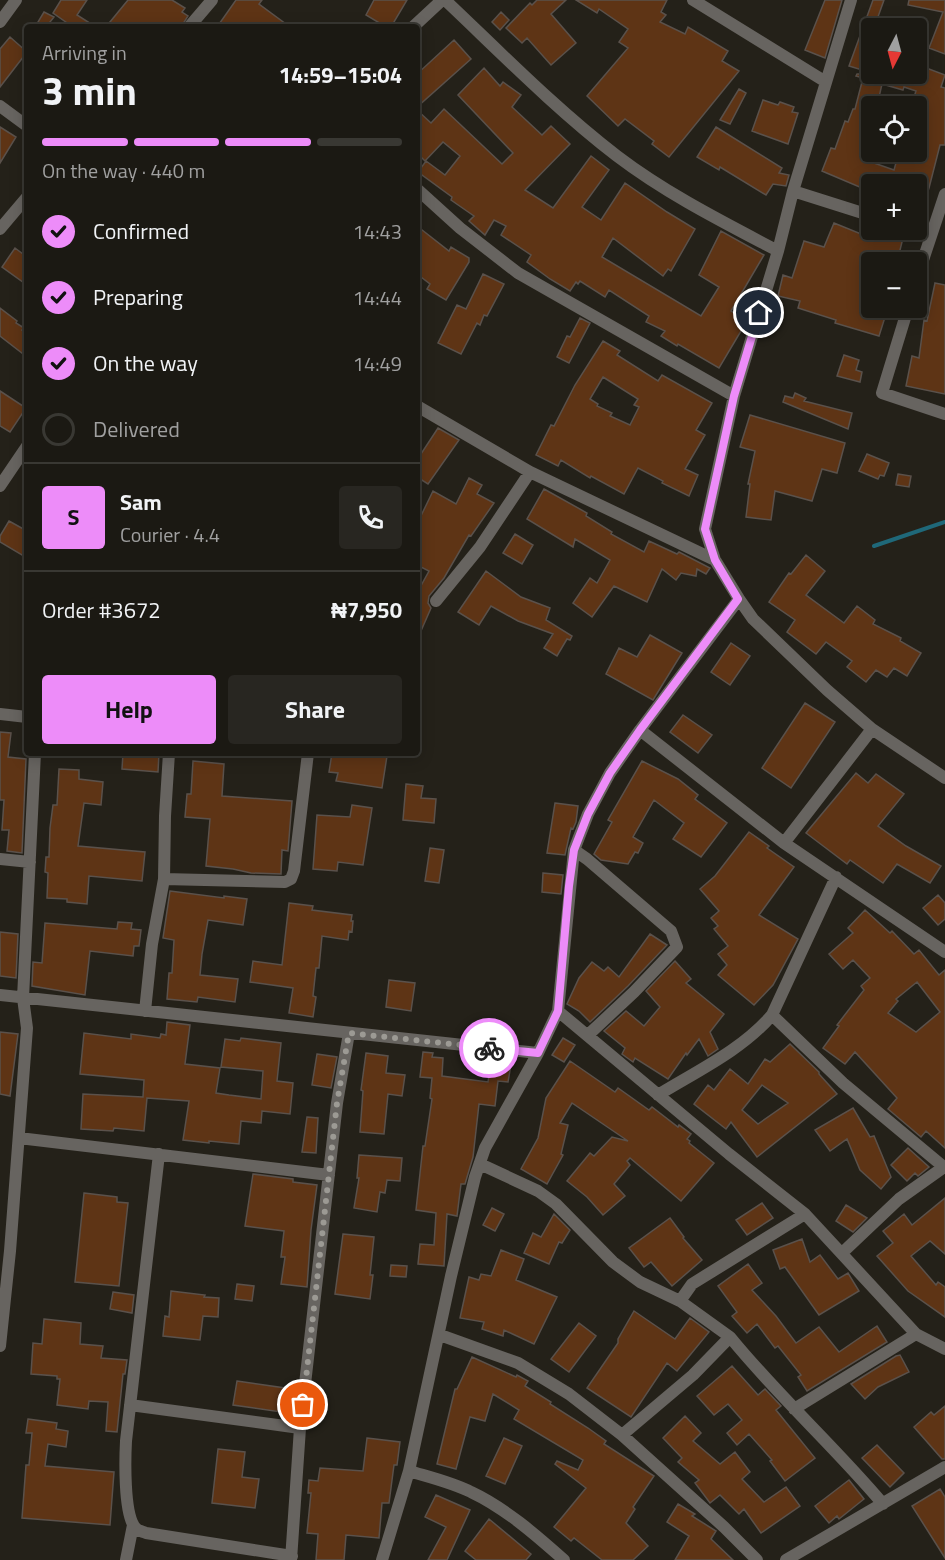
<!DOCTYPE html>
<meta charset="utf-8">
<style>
:root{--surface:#1b1913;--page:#282621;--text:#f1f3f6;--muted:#a0a0a0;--line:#393833;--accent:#ed8cf9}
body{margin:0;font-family:"Titillium Web",sans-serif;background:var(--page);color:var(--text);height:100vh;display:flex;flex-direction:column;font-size:22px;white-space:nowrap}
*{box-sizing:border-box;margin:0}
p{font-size:20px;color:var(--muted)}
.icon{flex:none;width:33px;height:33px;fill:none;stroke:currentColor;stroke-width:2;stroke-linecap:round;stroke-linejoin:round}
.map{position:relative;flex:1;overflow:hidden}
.details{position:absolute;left:24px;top:24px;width:396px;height:732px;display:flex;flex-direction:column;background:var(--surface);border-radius:6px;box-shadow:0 3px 15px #0003,0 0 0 2px var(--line)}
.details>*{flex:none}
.needle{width:39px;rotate:186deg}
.fabs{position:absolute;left:861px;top:18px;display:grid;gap:12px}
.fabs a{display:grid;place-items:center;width:66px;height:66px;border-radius:6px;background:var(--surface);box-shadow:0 3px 15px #0003,0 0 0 2px var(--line);font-size:30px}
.pin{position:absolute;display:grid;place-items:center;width:51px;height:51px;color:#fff;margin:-26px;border:3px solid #fff;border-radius:50%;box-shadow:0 2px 6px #0007}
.courier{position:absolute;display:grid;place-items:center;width:60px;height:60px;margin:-30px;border:4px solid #ed8cf9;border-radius:50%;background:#fff;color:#222;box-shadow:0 2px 8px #0007}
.overview em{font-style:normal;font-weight:700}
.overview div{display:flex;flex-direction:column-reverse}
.overview{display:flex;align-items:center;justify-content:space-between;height:102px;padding:0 18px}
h1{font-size:39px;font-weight:700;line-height:45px}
.bar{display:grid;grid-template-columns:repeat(4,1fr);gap:9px 6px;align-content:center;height:72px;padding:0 18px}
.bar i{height:8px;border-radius:4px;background:var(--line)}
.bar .active{background:var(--accent)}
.bar p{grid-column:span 4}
.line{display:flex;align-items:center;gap:15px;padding:0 18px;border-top:2px solid var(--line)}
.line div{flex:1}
.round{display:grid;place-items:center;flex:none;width:63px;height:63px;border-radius:6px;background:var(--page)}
ol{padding:0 18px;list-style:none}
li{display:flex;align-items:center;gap:18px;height:66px}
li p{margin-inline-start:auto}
li .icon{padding:6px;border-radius:50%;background:var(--accent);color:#111;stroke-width:4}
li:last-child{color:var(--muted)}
li i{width:33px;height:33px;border:3px solid var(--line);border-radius:50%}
.button{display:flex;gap:12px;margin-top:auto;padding:12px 18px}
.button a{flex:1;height:69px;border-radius:6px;background:var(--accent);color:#111;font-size:24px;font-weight:700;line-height:69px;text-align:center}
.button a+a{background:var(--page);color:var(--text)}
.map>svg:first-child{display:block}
</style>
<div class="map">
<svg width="945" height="1560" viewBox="0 0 945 1560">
<rect width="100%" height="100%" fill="#242119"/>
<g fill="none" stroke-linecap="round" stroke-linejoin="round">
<!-- stream -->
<path stroke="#1f6879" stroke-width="4" d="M874,546L945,522"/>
</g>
<!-- building -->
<path fill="#5e3415" stroke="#5a514b" stroke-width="1.5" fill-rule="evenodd" d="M61,0H87L77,15L96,27H73L53,13Z
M128,0H172L185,8L182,12L188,16L181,27H116L110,22Z
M236,0H262L259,4L290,27H217Z
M374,0H407L391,27H386L366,15Z
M537,0H566L551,14L576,43L551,65L527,38L522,43L506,28L530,3L532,5Z
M576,0H667L661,12L666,15L660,22L685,34L688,27L728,51L722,61L739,71L669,157L652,144L654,141L625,119L618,126L587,96L628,48L619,42L628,29L599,9L597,13Z
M825,0H842L825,58L805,50Z
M873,0H884L874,28H872V73L849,66Z
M909,0H945V54L929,48L943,12L908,5Z
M44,12L54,17L46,27H35Z
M501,12L509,20L500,30L492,22Z
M10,37L27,52L0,87V49Z
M454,40L471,59L417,107V74Z
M921,66L945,75L941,87L945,88V145H940L929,188L918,219H916V184H871L869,191L822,171L831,148L835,149L845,121L848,122L853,109H855L863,78L856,76L857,74H918ZM882,84L903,90L904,87L916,91L911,106H916V152H899L894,170L874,163L879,152H872V106H877Z
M484,68L500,86L503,82L521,95L512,107L542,135L551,126L570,144L525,190L553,208L591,156L609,170L582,207L601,220L625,183L667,212L695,229L671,271L668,269L663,276L613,238L602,257L701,316L719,287L699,275L721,231L764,255L731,311L747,321L719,368L678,344L677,346L661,336L665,331L646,322L649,316L609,290L605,297L580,281L578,284L576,282L570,291L550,279L527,262L531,255L501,235L506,226L494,220L485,235L469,221L474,216L451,200L452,197L418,172L426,161L445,175L460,156L443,142L425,161L417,153V110L431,123L444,109L502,164L513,153L458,95Z
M739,89L746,93L730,124L720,120Z
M763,100L778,105L780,102L794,107L792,112L798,113L788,144L752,131Z
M0,127L16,137L0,163Z
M716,127L782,168L779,173L789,175L786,186L773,184L766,195L720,167L719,170L697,157Z
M834,223L861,234L863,228L903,238L897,262H872V310L886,314L879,336L835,323L836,320L798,308L800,301L778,296L783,275L792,278L804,241L824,247Z
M417,226L449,251L451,247L469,258V262L446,300L427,289L430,284L417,274Z
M15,248L27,257V285L2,267Z
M483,274L504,284L487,316L484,315L480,325L477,323L461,354L438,343L457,305L466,309Z
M935,283L945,285V394L906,386L912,356L919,358L924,320L927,321Z
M0,308L17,321L16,323L24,328L22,330L27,333V357L0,336Z
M580,318L590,323L569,363L557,357L567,336L570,337Z
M603,341L620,351L617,355L658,381L662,375L712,403L696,430L705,435L685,469L698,475L689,496L662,483L663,481L638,468L624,494L591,476L590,478L561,460L558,466L536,455L551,425L554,426L575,385ZM603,377L638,399L634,405L639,407L630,425L610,416L612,413L597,406L598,404L590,399Z
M844,355L859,360L856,370L862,372L860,382L837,376Z
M0,391L26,408L10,432L0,426Z
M795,393L806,398L804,401L852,413L848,429L783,402L785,396L793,398Z
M750,415L845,443L837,473L822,469L812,501L775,491L771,520L746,517L750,484H748L755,451L740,447Z
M438,428L459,440L428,484L417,477V460Z
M867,454L889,463L884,476L880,475L878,479L859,471Z
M898,474L911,476L909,487L896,485Z
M469,478L482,485L477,494L494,503L471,536L469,535L444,578L429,596L428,603L431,608L417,640V593L429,571L417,565V524L433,491L456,504Z
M544,489L587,513L586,516L612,532L611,534L644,552L649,541L677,554L679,552L710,568L706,574L697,569L696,576L681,573L676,580L662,569L647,602L614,586L592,617L573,603L590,578L597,583L610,560L575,539L573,547L527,519Z
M9,521L27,531V558L0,542V536Z
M515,534L533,545L522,564L503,553Z
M806,555L825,571L806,595L844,623L857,606L875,620L873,624L901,638L900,641L921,653L907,676L894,668L887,677L876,670L866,682L847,667L852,661L826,642L816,654L787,632L795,620L769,602L789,573L791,574Z
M486,571L521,597L550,608L546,620L572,636L570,640L567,639L557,656L544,648L553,634L518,621L491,606L479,625L458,612Z
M650,635L682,653L653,700L606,674L619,648L637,657Z
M731,643L750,656L730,685L711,672Z
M805,703L835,722L791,788L762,768Z
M683,715L712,735L698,753L670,732Z
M0,732L11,733L8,757L26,759L22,853L7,851L9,830H2L4,800H0Z
M123,753H159L158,772L122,769Z
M332,753H374L387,756L382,788L336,781L338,773L329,772Z
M193,761L224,764L222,796L292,801L288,851L282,850L281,874L251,873L233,869L206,866L210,819L185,817L187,794H191Z
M642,761L678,779L698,795L695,799L727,823L701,857L673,839L684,823L654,800L633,837L643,843L638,853L635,852L628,864L601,860L594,854L612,822L608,820Z
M59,769L79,770V779L103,782L101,805L84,803L78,846L145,852L142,881L89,876L87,904L67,902V899L47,898L48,873L45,872L46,857H49L50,828L53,805H57Z
M856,773L868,783L876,774L904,794L878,826L906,846L941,866L930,883L897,864L883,883L850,860L847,864L806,833Z
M406,784L423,786L421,798L436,799L434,823L403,820Z
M555,803L578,806L576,822L573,829L571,828L565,855L547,853Z
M352,805L372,808L363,865L338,862L337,871L313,869L317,815L350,817Z
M749,832L769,846L767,848L794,867L759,915L798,939L773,985L754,1005L718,975L727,965L718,954L728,946L714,929L718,926L711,918L719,911L700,889L715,876Z
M430,848L444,850L439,883L425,881Z
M543,873L563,875L561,894L542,892Z
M170,891L224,898V896L247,899L243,925L208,920L202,954L200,975L238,979L235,1002L198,997L197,1002L167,999L169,973H172L174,940L163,938Z
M938,895L945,903V919L938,925L923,908Z
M289,903L313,906L312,910L352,915L351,921H353L352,932L349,931L348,940L322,936L319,968H316L313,996L316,997L313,1017L289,1013L293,988L250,982L253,961L282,965Z
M865,910L890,933L892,931L914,954L919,950L939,975L945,970V1148L926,1131L921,1137L888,1109L897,1098L855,1052L845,1064L823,1048L839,1026L837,1025L864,990L861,986L870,978L853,960L843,969L829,954L853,933L848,928ZM917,982L940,1012L916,1032L888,1013L898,1001L896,999Z
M118,922L132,923L131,929L141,930L139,946H134L133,956L90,951L85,995L32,986L33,962L42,963L45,923L117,929Z
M0,932L18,934L16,978L0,976Z
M650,934L667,945L628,986L590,1022L579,1011L567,1004L579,978L592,962L604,971L608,967L619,977Z
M675,961L691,979L686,983L724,1014L710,1032L718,1049L708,1056L699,1039L687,1055L686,1053L668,1079L635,1058L633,1062L626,1057L622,1054L625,1048L604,1031L626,1011L644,1026L660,1007L646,991Z
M389,980L415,983L411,1011L386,1007Z
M167,1022L190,1025L185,1064L220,1068L216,1093L229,1095L261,1099L263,1071L221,1067L225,1039L240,1041L241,1038L281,1043L277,1081L293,1083L290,1114L262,1111L261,1123L241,1121L239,1144L209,1141V1143L183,1140L189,1101L147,1098L144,1131L114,1128L113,1131L81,1129L83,1094L143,1097L144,1080L80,1074L84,1033L131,1039V1034L160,1038L161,1034L166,1035Z
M0,1032L18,1034L10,1096L0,1094Z
M563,1038L575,1045L564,1062L552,1055Z
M790,1044L819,1072V1074L837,1094L757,1157L731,1122L726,1129L694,1104L708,1085L714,1090L730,1069L748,1084L765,1059L770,1062ZM762,1085L788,1103L758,1124L742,1110Z
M423,1052L433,1053L432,1057L443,1058L442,1076L488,1082L491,1062L511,1065L508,1082L498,1081L495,1106L479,1104L473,1157L465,1184H461L457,1216L447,1214L444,1266L418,1264L420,1244L434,1245L436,1213L416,1210L423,1146H425L432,1099L430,1098L432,1078L420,1077Z
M366,1053L388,1056L386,1073L405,1075L402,1096L388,1094L384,1134L360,1132L363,1091L361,1090Z
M317,1054L337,1057L331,1088L312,1085Z
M570,1061L615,1092L618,1088L649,1110L652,1107L678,1127L679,1125L691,1134L687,1139L690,1141L689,1143L714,1163L681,1201L630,1158L627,1161L630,1165L614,1184L625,1196L603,1215L587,1197L567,1181L590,1153L594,1156L612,1137L628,1141L572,1103L560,1123L568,1125L561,1154L563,1155L547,1184L521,1169L538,1138L546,1098Z
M853,1108L870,1137L874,1136L891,1177L881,1189L860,1170L847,1139L830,1151L815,1130Z
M307,1117L318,1118L316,1153L302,1152Z
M908,1148L929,1167L918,1176L915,1173L907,1181L891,1165Z
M359,1155L402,1158L400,1181L387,1180L385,1193L380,1192L377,1212L354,1208L359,1178H357Z
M253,1174L293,1179V1182L317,1185L311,1230L307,1287L281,1284L285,1257H281L284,1231L245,1226Z
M84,1193L117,1197V1202L128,1203L119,1286L75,1282Z
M945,1198V1254L930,1241L911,1256L936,1285L938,1282L945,1287V1317L908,1291L877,1256L893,1243L883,1231L904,1214L912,1225Z
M762,1203L773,1218L747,1235L736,1220Z
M846,1205L867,1218L853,1232L836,1221Z
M492,1208L504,1214L495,1231L483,1225Z
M554,1214L570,1230L562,1243L559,1242L549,1264L524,1253L533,1233L541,1237Z
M670,1218L684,1237L683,1238L702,1260L672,1286L651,1262L644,1267L629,1248Z
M343,1234L374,1237L370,1275H373L370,1299L335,1294Z
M802,1239L810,1262L820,1255L838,1279L848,1273L859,1291L819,1315L785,1267L780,1269L773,1250Z
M501,1250L524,1259L516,1280L557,1297L534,1344L504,1330L503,1336L482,1329L484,1322L460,1318L469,1277L479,1280L481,1274L491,1276Z
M748,1264L762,1283L752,1290L776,1316L796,1343L819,1327L839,1352L877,1326L887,1342L807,1391L798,1377L801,1375L778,1346L775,1348L757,1324L747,1333L732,1316L737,1312L718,1286Z
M391,1265L407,1266L406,1277L390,1276Z
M237,1284L254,1286L252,1301L235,1299Z
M171,1291L205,1295L204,1297L219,1298L218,1317L203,1316L200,1340L163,1336L165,1316L169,1317Z
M113,1292L134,1295L132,1313L110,1309Z
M634,1311L675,1339L690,1318L709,1332L677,1371L667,1363L631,1417L587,1388L618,1343V1339Z
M44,1319L81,1323L80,1344L103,1346L101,1358L127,1360L125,1374H123L117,1432L106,1431L108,1402L89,1401L88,1409L57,1405L60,1379H57V1376L31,1374L33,1343L42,1344Z
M579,1323L596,1336L569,1372L551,1359Z
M900,1355L909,1372L878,1387L865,1399L851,1384L896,1356Z
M472,1357L516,1377L517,1375L528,1381L525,1386L551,1402L550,1404L588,1428L606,1441L604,1444L654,1476L633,1507L635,1509L626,1523L648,1546L633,1560H602L574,1538L571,1541L554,1527L586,1488L555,1464L557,1461L578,1470L583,1460L514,1419L519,1410L493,1394L485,1421L470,1417L456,1469L437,1464L455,1389H457Z
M732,1366L758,1395L765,1389L781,1406L776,1410L815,1458L785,1481L770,1461L772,1460L749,1434L737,1445L727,1433L742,1420L728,1404L714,1415L697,1396Z
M237,1381L285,1388L281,1412L233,1405Z
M945,1406V1459H942L914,1427L931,1412L934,1415Z
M685,1416L701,1433L693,1441L720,1464L735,1452L750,1472L742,1479L764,1502L786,1487L800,1506L761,1533L744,1509L739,1514L720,1495L710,1503L695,1483L699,1480L678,1462L682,1458L663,1438Z
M28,1419L57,1423L56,1429L68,1431L66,1447L48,1444L45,1466L114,1472L110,1525L22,1518L26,1465H29L32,1433H26Z
M367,1438L400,1442L397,1465H394L389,1503H382L379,1538L346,1535L344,1560H316L318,1534L307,1533L311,1493H308L309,1480L318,1481L320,1468L363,1471Z
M504,1438L522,1446L505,1484L486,1476Z
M877,1445L904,1473L890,1487L862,1458Z
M218,1449L245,1452L242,1477L259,1479L255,1508L212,1503Z
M849,1480L864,1499L839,1519L837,1516L829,1523L815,1506Z
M940,1489L945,1497V1558L912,1506Z
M436,1495L470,1510L447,1560H428L446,1527L425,1517Z
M678,1504L695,1514L692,1516L716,1531L711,1539L733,1560H675L689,1536L667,1522Z
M489,1519L531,1554L526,1560H476L465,1551Z"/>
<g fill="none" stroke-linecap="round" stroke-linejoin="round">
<!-- street -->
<path stroke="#676460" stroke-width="12" d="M445,0C501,53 556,109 617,156C667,194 723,222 778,251
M693,0L826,82
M851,0L793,191L778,251L734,396L705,529L715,560L739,599L753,619L827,690L872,729L945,778
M0,22L16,0
M189,27L212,0
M413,27L442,0
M0,106L27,126
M417,189L460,228L518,273L734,396
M793,191L872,216
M0,229L27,197
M916,230L931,234
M916,281L945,194
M908,308L882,393L945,414
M417,406L530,472L715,560
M0,486L27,446
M436,601L480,547L530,472
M0,714L27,717
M640,730L784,843L945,952
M784,843L872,729
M574,850L587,859L671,931L677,947L634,992L588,1035
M0,859L30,862
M164,879L285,882L291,879L294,871L308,753
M0,995L538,1053
M145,1011L152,944L164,879L165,816L169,753
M558,1011L729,1154L805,1214L916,1334L945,1349
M772,1015L843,1083L945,1168
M658,1095C697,1071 742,1050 772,1015L836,877
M19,1138L329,1175
M159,1154L126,1441C125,1460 124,1511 134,1526C137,1531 141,1531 146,1533L292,1556
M480,1164L538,1191L556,1204L613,1262L640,1282L680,1301L730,1337L693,1375L622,1435
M842,1253L899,1199L944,1167
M680,1301L692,1284L805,1214
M440,1335L518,1363L569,1394L622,1435L724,1527L757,1560
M730,1337C778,1396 834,1446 883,1504
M0,1346L10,1251L27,1028L23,998L35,753
M130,1405L300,1428
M794,1409L916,1334
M409,1471C429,1477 451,1482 471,1492C505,1508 536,1535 564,1560
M126,1560L133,1525
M291,1560L300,1428L337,1103L349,1033
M382,1560L409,1471L451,1276L475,1177L485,1148L538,1053L558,1011L574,850L588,814L610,773L640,730L739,599
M786,1560L945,1467"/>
</g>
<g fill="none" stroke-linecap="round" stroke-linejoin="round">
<!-- done -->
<path stroke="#9c9a94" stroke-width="6" stroke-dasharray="0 10.8" d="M303,1405L337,1103L349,1033L489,1048"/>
<!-- route -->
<path stroke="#ed8cf9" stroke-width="8" d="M489,1048L538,1053L558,1011L569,886L574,850L588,814L610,773L640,730L738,599L715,560L705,529L734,396L759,313"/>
</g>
</svg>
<div class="fabs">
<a><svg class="needle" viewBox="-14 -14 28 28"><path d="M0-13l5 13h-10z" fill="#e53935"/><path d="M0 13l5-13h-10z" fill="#a0a0a0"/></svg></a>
<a><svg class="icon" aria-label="locate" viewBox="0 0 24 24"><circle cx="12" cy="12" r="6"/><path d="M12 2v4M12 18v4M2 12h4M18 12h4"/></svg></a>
<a>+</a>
<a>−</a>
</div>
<div class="pin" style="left:303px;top:1405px;background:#ea580c"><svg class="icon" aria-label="bag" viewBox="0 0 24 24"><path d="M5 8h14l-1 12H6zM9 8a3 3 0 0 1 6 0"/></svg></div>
<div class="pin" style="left:759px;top:313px;background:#1f2937"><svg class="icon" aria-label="home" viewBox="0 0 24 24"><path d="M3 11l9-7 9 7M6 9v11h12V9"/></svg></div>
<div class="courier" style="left:489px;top:1048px"><svg class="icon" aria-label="bike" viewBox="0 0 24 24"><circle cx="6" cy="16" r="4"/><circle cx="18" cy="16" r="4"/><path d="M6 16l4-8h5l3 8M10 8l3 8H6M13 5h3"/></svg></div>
<section class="details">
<div class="overview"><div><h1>3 min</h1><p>Arriving in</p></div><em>14:59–15:04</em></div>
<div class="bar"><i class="active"></i><i class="active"></i><i class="active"></i><i></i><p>On the way · 440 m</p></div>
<ol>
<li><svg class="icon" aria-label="check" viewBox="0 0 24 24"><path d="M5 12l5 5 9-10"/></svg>Confirmed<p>14:43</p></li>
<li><svg class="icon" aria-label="check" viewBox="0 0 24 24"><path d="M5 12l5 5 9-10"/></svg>Preparing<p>14:44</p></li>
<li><svg class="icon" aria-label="check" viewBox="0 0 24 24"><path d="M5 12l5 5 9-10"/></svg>On the way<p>14:49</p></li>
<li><i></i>Delivered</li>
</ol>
<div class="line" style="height:108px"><b class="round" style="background:var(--accent);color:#111">S</b><div><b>Sam</b><p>Courier · 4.4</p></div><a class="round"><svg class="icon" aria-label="phone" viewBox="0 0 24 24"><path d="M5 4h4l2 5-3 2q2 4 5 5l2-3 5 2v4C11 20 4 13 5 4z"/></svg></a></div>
<div class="line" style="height:78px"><div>Order #3672</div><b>₦7,950</b></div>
<div class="button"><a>Help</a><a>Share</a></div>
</section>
</div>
